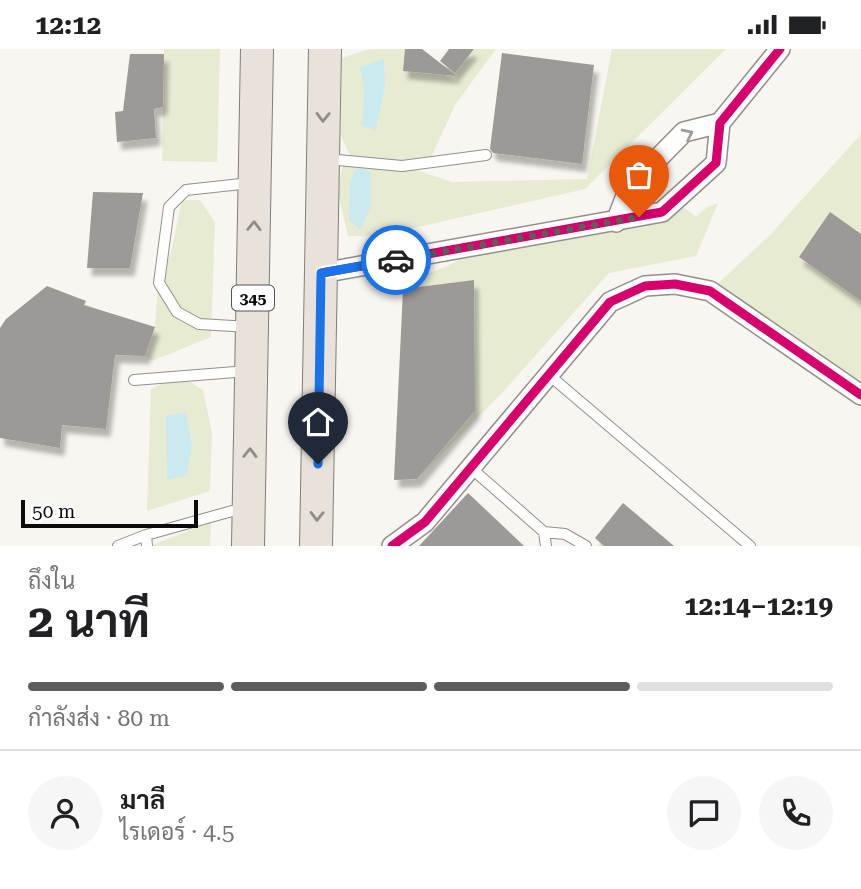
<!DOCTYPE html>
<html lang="th">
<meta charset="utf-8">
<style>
:root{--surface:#fff;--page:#f6f6f6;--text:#202124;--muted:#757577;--line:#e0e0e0;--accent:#5e5d5b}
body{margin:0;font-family:"Roboto Serif",Sarabun,serif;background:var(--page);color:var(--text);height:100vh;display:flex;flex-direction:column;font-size:26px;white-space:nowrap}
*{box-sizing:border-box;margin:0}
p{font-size:23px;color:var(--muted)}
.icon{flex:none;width:38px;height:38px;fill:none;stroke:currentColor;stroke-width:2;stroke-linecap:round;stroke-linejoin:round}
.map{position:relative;height:497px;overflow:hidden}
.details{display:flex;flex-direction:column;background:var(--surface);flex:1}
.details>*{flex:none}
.scale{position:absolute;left:21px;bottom:18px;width:177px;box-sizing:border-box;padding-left:7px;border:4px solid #0b0b0b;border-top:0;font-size:19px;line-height:24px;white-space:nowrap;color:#0b0b0b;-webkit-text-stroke:5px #fff;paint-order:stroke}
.pin{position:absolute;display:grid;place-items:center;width:60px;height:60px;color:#fff;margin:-72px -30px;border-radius:50% 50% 50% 0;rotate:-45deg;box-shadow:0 0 7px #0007}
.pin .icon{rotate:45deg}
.courier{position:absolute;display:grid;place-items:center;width:70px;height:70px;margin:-35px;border:5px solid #1a73e8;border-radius:50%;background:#fff;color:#222;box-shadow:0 2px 9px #0007}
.head em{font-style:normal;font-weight:700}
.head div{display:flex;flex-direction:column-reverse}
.head{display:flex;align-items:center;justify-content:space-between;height:119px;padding:0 28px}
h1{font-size:46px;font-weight:700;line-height:52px}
.bar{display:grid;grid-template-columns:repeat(4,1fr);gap:10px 7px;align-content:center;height:84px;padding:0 28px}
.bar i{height:9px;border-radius:5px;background:var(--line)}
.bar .active{background:var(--accent)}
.bar p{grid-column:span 4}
.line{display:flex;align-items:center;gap:18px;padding:0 28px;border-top:2px solid var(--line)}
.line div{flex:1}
.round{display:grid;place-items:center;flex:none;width:74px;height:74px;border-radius:37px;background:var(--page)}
.status{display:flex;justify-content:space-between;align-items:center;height:49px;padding:0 35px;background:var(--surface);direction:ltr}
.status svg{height:19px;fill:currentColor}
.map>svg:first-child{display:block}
</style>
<div class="status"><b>12:12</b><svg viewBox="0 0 49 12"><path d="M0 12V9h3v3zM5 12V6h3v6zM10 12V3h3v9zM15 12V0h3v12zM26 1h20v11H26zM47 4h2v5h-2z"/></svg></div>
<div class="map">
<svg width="861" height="497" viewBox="0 0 861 497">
<defs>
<filter id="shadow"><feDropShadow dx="4.5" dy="8" stdDeviation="2" flood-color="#0004"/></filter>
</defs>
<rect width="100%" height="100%" fill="#f9f5f0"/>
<!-- green -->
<path fill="#e7ebd2" d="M164,0H220L217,113L162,112Z
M369,0H405L404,21L439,25L444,17L455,23L474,0H496L455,56L428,115L404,117L452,133L587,130L612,0H726L585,140L379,187H348L337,140L345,110H351L341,86L342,9Z
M861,85V338L710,242L770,186Z
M182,151H200L215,173L211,288L152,312L145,307L155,278L159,221L170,207Z
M678,154L696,168L706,159L718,154L696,207L609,224L502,344L417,430L474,231L403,240C422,221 444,224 466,205Z
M180,327L203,341L212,384L210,442L147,462L151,340Z
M211,473L210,497H150Z"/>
<!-- water -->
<path fill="#cbeaef" d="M384,10L385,36L376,81L362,77L364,41L360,18Z
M357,119L371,122V157L360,181L349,171L350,132Z
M186,364L192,396L187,426L167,431L166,367Z"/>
<!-- building -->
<path fill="#9c9996" filter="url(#shadow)" d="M405,0H422L457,27L403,22Z
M449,0H474L455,24L440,12Z
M502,4L594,16L582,115L493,104L490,100Z
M130,5H164L163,58L154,60L156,89L117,93L115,63L123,62Z
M93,143L143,144L130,219H87Z
M830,163L861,185V252L799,208Z
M474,231L475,362L417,430L394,431L403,240Z
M47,237L86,252L84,256L155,278L145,307L115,306L106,380L62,376L60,399L0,389V279L6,270Z
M468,444L524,497H419Z
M623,454L674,497H604L595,489Z"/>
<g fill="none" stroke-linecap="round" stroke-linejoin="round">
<!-- lane casing -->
<g stroke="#92908e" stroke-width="12">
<path id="lane" d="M327,110L402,117L486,106
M250,278L199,275L177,263L159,234L169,158L186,141L250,134
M549,326L750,497
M134,331L248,322
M471,419L544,483L565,485L586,497
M544,483L546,497
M118,497L146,486
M147,497L146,486L243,459"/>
</g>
<!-- street casing -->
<g stroke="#92908e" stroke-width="22">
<path id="street" d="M616,173L629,139L684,83L720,74
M322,224L662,163L716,114L720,74L780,0
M392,497L425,473L610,253L645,237L675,235L710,242L861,346"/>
</g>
<!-- primary casing -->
<g stroke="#7f7e7b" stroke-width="34">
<path id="primary" d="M248,497L257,0
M316,497L325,0"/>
</g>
<!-- lane -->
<use href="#lane" stroke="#fefefd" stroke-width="10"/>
<!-- street -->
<use href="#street" stroke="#fefefd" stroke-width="19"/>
<!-- primary -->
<use href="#primary" stroke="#e9e2da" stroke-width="32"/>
<!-- cycleway casing -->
<g stroke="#fff" stroke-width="13">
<path id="cycleway" d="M322,224L662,163L716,114L720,74L780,0
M392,497L425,473L610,253L645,237L675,235L710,242L861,346"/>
</g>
<!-- cycleway -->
<use href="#cycleway" stroke="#d6006c" stroke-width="9"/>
</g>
<!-- one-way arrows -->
<defs><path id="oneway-chevron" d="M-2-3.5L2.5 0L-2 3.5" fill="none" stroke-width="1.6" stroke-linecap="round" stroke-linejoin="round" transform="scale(1.75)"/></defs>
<g stroke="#908c87">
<use href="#oneway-chevron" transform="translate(323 68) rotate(91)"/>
<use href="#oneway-chevron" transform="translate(254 177) rotate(-89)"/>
<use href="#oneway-chevron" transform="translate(250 404) rotate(-89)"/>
<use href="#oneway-chevron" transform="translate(317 467) rotate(91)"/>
</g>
<use stroke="#9d9d9c" href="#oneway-chevron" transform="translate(688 85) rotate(-26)"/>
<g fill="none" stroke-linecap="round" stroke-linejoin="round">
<!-- done -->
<path stroke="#5e5d5b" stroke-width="7" stroke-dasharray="0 12.6" d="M396,211L639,168"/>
<!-- route -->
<path stroke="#1a73e8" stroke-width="9" d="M318,415L321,224L396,211"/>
</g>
<g text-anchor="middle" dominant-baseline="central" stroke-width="7" stroke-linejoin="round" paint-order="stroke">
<!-- shield labels -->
<rect fill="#fff" stroke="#545454" stroke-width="2" x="232" y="236.5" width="42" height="25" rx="5"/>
<g font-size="16" font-weight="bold" fill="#0b0b0b">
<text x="253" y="249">345</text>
</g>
</g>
</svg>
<div class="scale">50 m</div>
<div class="pin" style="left:639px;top:168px;background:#ea580c"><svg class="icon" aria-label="bag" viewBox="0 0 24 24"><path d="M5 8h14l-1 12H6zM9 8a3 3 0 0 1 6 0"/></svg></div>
<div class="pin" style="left:318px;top:415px;background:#1f2937"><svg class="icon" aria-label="home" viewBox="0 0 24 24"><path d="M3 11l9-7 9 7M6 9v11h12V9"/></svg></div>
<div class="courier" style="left:396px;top:211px"><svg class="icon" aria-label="car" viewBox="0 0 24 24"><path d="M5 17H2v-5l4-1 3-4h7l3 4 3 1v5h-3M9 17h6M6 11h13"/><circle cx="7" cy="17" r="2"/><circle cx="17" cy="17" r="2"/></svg></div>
</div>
<section class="details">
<div class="head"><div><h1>2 นาที</h1><p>ถึงใน</p></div><em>12:14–12:19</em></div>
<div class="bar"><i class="active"></i><i class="active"></i><i class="active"></i><i></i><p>กำลังส่ง · 80 m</p></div>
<div class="line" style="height:126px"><a class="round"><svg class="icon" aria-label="person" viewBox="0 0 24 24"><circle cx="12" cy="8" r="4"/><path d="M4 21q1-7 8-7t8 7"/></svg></a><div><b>มาลี</b><p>ไรเดอร์ · 4.5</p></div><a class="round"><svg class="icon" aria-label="chat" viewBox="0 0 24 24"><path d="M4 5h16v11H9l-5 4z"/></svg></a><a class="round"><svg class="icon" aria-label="phone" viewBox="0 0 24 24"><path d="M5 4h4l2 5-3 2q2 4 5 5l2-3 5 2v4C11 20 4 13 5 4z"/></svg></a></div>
</section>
